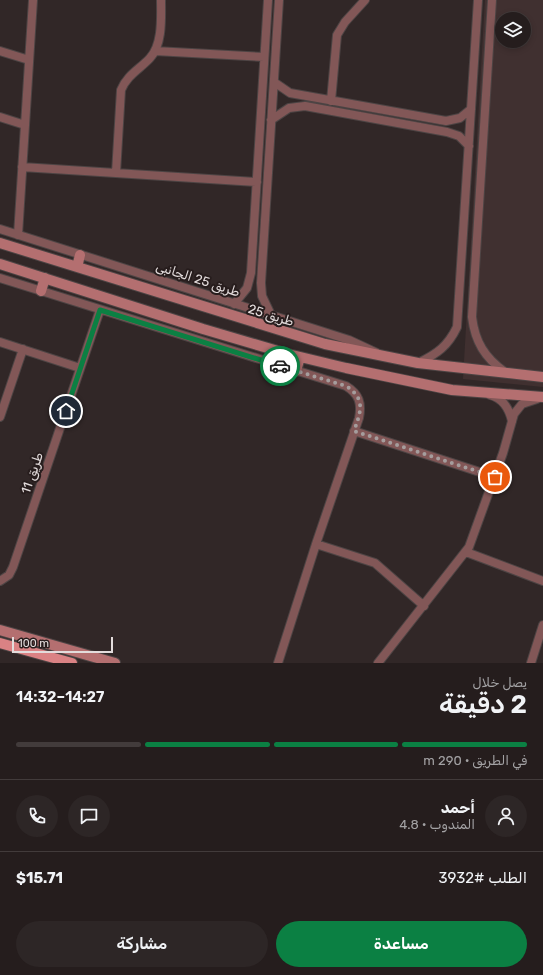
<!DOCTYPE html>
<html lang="ar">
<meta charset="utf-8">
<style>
:root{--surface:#251d1d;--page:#2d2626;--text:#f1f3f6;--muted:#a3a2a4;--line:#423b3b;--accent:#0b8043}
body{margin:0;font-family:Rubik,"Noto Sans Arabic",sans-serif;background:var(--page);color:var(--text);direction:rtl;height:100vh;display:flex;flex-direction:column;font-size:15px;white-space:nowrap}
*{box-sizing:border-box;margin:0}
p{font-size:13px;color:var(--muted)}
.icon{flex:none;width:22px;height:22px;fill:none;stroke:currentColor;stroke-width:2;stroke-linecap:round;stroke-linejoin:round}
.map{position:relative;height:663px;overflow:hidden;direction:ltr}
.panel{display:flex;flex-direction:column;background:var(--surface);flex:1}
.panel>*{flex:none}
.controls{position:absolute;left:495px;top:12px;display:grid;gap:8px}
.controls a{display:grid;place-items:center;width:36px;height:36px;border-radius:50%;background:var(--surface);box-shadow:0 2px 6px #0003,0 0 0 1px var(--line);font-size:20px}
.scale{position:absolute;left:12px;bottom:10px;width:101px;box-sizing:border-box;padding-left:4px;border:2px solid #e3dcdc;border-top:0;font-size:11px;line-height:14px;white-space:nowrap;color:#e3dcdc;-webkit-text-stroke:3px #271d1d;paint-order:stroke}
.pin{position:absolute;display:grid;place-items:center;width:34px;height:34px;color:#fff;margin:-17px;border:2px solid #fff;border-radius:50%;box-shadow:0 1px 4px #0007}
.courier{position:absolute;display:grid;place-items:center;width:40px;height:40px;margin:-20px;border:3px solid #0b8043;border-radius:50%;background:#fff;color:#222;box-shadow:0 1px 5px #0007}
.headline em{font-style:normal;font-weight:600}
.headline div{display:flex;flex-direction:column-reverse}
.headline{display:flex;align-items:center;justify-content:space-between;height:68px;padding:0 16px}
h1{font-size:26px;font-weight:600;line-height:30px}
.bar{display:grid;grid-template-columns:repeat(4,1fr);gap:6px 4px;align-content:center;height:48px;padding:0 16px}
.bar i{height:5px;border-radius:3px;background:var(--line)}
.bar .selected{background:var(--accent)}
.bar p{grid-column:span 4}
.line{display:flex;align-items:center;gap:10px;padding:0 16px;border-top:1px solid var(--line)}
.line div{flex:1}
.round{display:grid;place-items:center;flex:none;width:42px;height:42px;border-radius:21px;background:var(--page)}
.cta{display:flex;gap:8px;margin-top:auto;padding:8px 16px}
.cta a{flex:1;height:46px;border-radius:24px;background:var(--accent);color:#fff;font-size:16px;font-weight:600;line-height:46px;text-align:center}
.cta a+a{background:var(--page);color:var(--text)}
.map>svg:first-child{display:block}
</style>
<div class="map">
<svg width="543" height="663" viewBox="0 0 543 663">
<rect width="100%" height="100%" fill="#312727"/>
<!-- built -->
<path fill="#403030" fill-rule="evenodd" d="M485,0H543V387L463,379ZM502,19H524V41H502Z"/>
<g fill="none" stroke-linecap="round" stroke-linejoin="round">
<!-- street casing -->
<g stroke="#4d4444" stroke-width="10">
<path id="street" d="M492,0L472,317C475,342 485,358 505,372
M0,51L29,60
M155,51L264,57
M274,82L290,93L446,121L460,118L471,109
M331,101L337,35L345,22L365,0
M0,117L25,125
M271,120L289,108L305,106L447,132L459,136L469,146
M22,167L257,182
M116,173L121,90C127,75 140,69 150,58C163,44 161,17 161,0
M0,229L349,340L377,353
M18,235L33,0
M0,278L346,386C359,394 362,403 359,418L316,544L278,663
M234,304L247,288L251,273L268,0
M271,315L262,296L261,283L279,0
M0,342L80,368
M418,363C437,354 448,346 457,327L478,0
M490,395C502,398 509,408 512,421
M0,417L23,349
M354,431L495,477
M316,544L375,563L424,606
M466,552L543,581
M0,581L9,575L13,567L100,310
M378,663L469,547L503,453L514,414L522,404L537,399
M531,663L543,625"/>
</g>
<!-- secondary casing -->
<g stroke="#4d4444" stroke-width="12">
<path id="secondary" d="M0,243L325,344L418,363L543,377
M0,264L203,329L288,354L346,368L452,390L543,397
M77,267L80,255
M41,291L45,278
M296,371L300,357
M0,630L115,663"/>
</g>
<!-- primary casing -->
<g stroke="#4d4444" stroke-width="12">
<path id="primary" d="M0,643L72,663"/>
</g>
<!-- street -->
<use href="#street" stroke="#825757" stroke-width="8"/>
<!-- secondary -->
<use href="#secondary" stroke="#b46f70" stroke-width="10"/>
<!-- primary -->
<use href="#primary" stroke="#da8284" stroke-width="10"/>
</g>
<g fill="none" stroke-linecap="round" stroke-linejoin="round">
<!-- done -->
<path stroke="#a59d9d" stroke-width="4" stroke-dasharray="0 7.2" d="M280,366L346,386C366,399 361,411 354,431L495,477"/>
<!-- route -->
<path stroke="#0b8043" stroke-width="5" d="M66,411L100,310L280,366"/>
</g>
<g text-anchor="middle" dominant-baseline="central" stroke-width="4" stroke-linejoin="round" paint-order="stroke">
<!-- street labels -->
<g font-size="13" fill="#e3dcdc" stroke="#271d1d">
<text transform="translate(198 279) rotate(18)">طريق 25 الجانبى</text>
<text transform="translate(271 315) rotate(17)">طريق 25</text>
<text transform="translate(32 473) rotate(-71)">طريق 11</text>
</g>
</g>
</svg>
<div class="controls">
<a><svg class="icon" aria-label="layers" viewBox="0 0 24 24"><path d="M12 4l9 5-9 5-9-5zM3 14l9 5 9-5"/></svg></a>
</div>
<div class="scale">100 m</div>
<div class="pin" style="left:495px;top:477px;background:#ea580c"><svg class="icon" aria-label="bag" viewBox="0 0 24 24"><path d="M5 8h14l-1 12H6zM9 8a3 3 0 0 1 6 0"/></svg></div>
<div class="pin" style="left:66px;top:411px;background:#1f2937"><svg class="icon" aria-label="home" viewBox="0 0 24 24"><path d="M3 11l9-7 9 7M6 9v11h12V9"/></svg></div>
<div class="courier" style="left:280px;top:366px"><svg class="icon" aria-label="car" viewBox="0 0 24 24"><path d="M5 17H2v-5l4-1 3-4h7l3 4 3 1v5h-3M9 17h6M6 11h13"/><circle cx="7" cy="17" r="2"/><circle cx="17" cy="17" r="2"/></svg></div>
</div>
<section class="panel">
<div class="headline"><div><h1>2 دقيقة</h1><p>يصل خلال</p></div><em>14:27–14:32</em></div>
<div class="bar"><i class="selected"></i><i class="selected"></i><i class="selected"></i><i></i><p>في الطريق · 290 m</p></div>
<div class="line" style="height:72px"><a class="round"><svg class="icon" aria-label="person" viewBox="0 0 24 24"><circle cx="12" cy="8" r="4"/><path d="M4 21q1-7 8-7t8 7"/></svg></a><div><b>أحمد</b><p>المندوب · 4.8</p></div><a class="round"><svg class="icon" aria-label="chat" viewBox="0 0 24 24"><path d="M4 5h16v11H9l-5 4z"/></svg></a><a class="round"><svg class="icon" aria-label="phone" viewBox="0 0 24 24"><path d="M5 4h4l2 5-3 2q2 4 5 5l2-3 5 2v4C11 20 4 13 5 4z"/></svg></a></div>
<div class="line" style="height:52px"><div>الطلب #3932</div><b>$15.71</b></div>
<div class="cta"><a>مساعدة</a><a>مشاركة</a></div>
</section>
